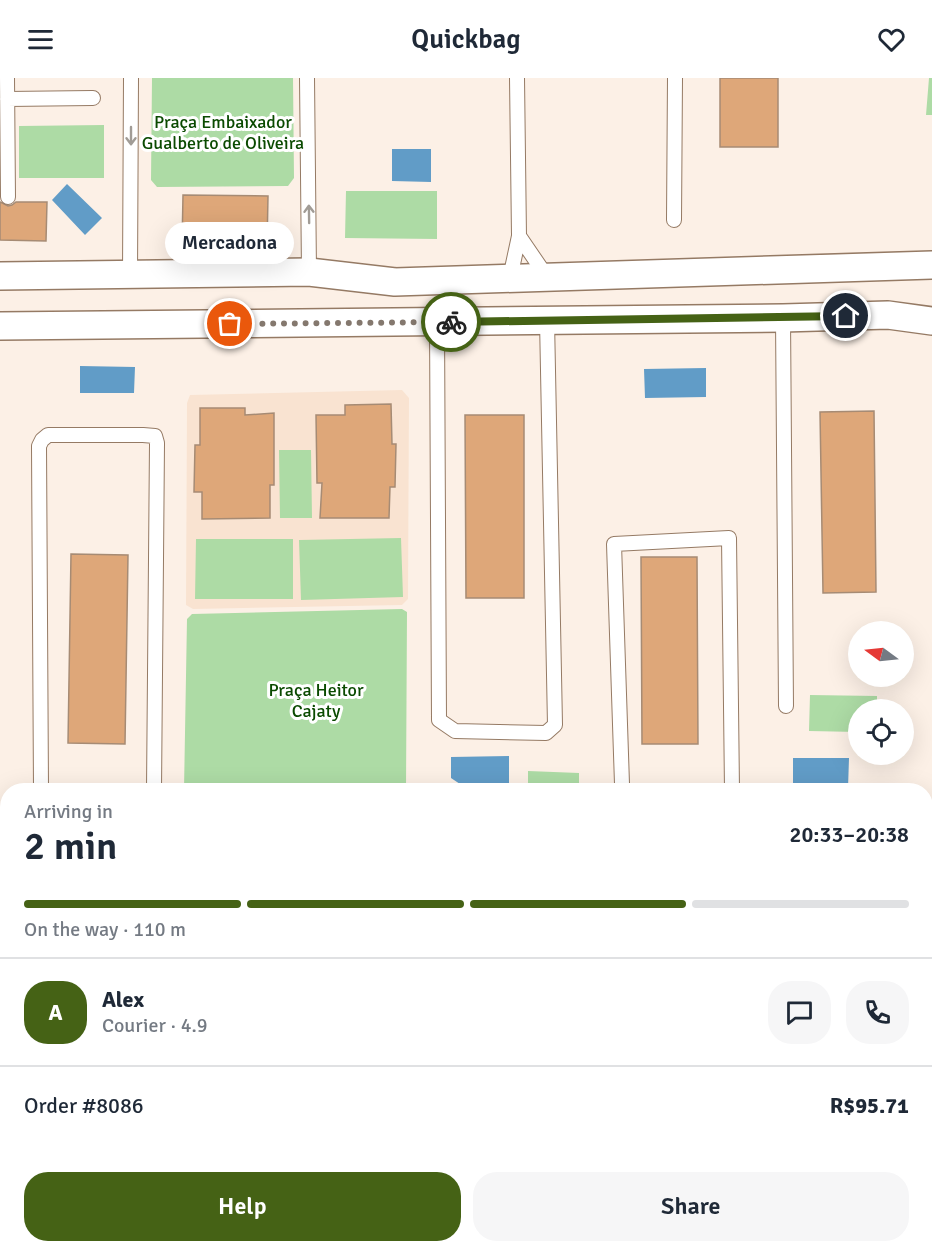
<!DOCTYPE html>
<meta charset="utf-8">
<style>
:root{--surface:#fff;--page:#f6f6f7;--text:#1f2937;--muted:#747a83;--line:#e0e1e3;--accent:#456215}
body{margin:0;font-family:Signika,sans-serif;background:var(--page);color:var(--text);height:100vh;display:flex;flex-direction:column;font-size:22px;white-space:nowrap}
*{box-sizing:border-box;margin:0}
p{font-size:20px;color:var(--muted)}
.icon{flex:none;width:33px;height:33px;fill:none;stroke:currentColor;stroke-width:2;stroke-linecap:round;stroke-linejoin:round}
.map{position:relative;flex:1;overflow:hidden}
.panel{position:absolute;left:0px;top:705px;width:933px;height:470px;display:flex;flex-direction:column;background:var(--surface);border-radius:24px 24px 0 0;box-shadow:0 6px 24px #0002}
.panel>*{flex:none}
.needle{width:39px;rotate:285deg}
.tools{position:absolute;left:848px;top:543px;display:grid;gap:12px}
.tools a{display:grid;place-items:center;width:66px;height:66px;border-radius:50%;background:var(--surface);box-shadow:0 6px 24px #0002;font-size:30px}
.pin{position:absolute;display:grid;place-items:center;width:51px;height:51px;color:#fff;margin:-26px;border:3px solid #fff;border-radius:50%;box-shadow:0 2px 6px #0007}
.courier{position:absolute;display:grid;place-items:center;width:60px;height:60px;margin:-30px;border:4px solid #456215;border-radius:50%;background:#fff;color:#222;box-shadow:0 2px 8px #0007}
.bubble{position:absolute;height:42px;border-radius:21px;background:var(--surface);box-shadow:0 6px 24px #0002;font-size:20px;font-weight:600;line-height:42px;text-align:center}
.summary em{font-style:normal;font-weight:600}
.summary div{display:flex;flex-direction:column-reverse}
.summary{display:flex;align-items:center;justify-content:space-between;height:102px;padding:0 24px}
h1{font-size:39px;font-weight:600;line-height:45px}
.bar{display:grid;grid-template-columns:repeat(4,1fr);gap:9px 6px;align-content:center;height:72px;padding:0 24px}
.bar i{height:8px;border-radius:4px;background:var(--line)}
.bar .active{background:var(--accent)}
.bar p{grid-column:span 4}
.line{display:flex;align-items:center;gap:15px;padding:0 24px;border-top:2px solid var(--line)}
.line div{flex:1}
.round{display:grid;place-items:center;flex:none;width:63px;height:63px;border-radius:24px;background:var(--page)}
.primary-button{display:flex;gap:12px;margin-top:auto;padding:12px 24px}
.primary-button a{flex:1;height:69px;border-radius:24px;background:var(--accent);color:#fff;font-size:24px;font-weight:600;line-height:69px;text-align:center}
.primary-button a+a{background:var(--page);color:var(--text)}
header{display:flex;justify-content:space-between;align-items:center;height:78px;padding:0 24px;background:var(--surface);font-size:27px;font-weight:600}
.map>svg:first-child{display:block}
</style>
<header><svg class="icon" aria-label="menu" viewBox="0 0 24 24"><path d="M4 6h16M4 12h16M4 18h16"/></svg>Quickbag<svg class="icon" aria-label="heart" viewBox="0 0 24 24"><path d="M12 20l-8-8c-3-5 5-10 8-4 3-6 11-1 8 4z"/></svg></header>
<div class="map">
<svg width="932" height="1174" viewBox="0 0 932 1174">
<rect width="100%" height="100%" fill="#fcf0e6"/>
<!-- built -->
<path fill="#f9e3d1" d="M402,312L409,320L408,521L402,527L193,531L186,527L187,325L190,317Z"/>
<!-- green -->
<path fill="#addba5" d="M152,0H293L294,100L288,108L157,109L151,102Z
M929,0H932V37H926Z
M104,47V100H19V48Z
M346,113H437V161L345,160Z
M279,372H311L312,440H280Z
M401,460L403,519L301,522L299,462Z
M196,461H293V521H195Z
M402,531L407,534L406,712H184L187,541L192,536Z
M810,617L877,618V631L858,632V654L809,653Z
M528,693L579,695V712H528Z"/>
<!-- water -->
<path fill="#619cc7" d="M392,71H431V104L392,103Z
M67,106L102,140L85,157L52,122Z
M80,288L135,289L134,315H80Z
M706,290V319L645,320L644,291Z
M509,678V712H460V706L451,700V679Z
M793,680H849L848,711H793Z"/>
<!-- building -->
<path fill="#dea779" stroke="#a68b74" stroke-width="1.5" d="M720,0H778V69H720Z
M183,117L268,118L267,169L182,168Z
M0,124L8,128L12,127L16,124H47L46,163L0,162Z
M391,326L392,366H396L395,409H390L389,440H320L322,405H317L316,337H345V327Z
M200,330H245V337L274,335V407H270V440L202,441V414H194L195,367H200Z
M874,333L876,514L823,515L820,334Z
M465,337H524V520H466Z
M71,476L128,477L125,666L68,665Z
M641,479H697L698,666H642Z"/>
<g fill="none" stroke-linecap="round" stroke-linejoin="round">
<!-- service casing -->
<g stroke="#957a64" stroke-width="16">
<path id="service" d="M7,0L8,119
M307,0L309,194
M517,0L519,158
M7,21L93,20
M674,142L675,0
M130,197L131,0
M510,200L519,158L547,199
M783,240L786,628
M437,244L439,642L455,653L546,655L555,647L547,242
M622,706L614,466L729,460L732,712
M41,712L39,368L42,362L48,357H143L155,358L157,365L154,712"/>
</g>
<!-- minor casing -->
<g stroke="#957a64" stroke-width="30">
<path id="minor" d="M0,198L309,194L395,204L932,187
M0,248L783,240L888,237L932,243
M926,767L932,768
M0,772H8
M0,873H8
M0,1031H8
M926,1124L932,1059
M376,1167H479
M0,1168L96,1167
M920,1174L921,1167"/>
</g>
<!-- service -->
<use href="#service" stroke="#fff" stroke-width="14"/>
<!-- minor -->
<use href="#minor" stroke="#fff" stroke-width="27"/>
</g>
<!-- one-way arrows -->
<defs><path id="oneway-shaft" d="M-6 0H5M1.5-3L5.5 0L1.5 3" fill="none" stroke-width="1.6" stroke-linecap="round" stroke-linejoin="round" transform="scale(1.5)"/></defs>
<g stroke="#a19c96">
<use href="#oneway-shaft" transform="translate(131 58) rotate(90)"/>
<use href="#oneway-shaft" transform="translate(309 136) rotate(-91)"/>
</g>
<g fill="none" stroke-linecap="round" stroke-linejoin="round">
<!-- done -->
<path stroke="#84786e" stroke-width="6" stroke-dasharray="0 10.8" d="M230,246L451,244"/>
<!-- route -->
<path stroke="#456215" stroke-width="8" d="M451,244L846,238"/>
</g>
<g text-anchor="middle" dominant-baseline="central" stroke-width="6" stroke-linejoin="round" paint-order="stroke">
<!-- park labels -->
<g font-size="18" fill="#0a4a00" stroke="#fff">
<text x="223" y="44">Praça Embaixador<tspan x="223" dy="21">Gualberto de Oliveira</tspan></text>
<text x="316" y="612">Praça Heitor<tspan x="316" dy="21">Cajaty</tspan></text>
</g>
</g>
</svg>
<div class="tools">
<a><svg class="needle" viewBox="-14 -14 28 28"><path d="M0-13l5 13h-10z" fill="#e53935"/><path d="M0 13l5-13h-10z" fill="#747a83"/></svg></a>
<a><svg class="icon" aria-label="locate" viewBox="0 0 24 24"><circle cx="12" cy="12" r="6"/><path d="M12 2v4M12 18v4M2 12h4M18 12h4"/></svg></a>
</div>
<div class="pin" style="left:230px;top:246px;background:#ea580c"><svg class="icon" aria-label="bag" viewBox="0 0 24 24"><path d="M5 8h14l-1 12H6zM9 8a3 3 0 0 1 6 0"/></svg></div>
<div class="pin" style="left:846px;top:238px;background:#1f2937"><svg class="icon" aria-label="home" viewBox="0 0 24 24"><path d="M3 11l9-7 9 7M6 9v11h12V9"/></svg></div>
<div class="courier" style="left:451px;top:244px"><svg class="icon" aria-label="bike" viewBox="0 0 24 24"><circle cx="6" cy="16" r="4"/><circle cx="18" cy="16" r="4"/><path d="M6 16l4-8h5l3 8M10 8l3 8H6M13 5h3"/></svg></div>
<div class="bubble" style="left:165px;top:144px;width:129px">Mercadona</div>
<section class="panel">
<div class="summary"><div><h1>2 min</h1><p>Arriving in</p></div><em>20:33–20:38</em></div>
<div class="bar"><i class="active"></i><i class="active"></i><i class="active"></i><i></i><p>On the way · 110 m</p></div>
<div class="line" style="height:108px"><b class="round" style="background:var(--accent);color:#fff">A</b><div><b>Alex</b><p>Courier · 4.9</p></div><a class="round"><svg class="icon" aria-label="chat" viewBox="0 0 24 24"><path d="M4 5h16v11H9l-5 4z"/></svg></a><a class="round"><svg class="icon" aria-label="phone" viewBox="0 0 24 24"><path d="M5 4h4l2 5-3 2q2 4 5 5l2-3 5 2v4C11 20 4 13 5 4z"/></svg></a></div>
<div class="line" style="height:78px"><div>Order #8086</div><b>R$95.71</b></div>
<div class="primary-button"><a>Help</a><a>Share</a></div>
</section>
</div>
